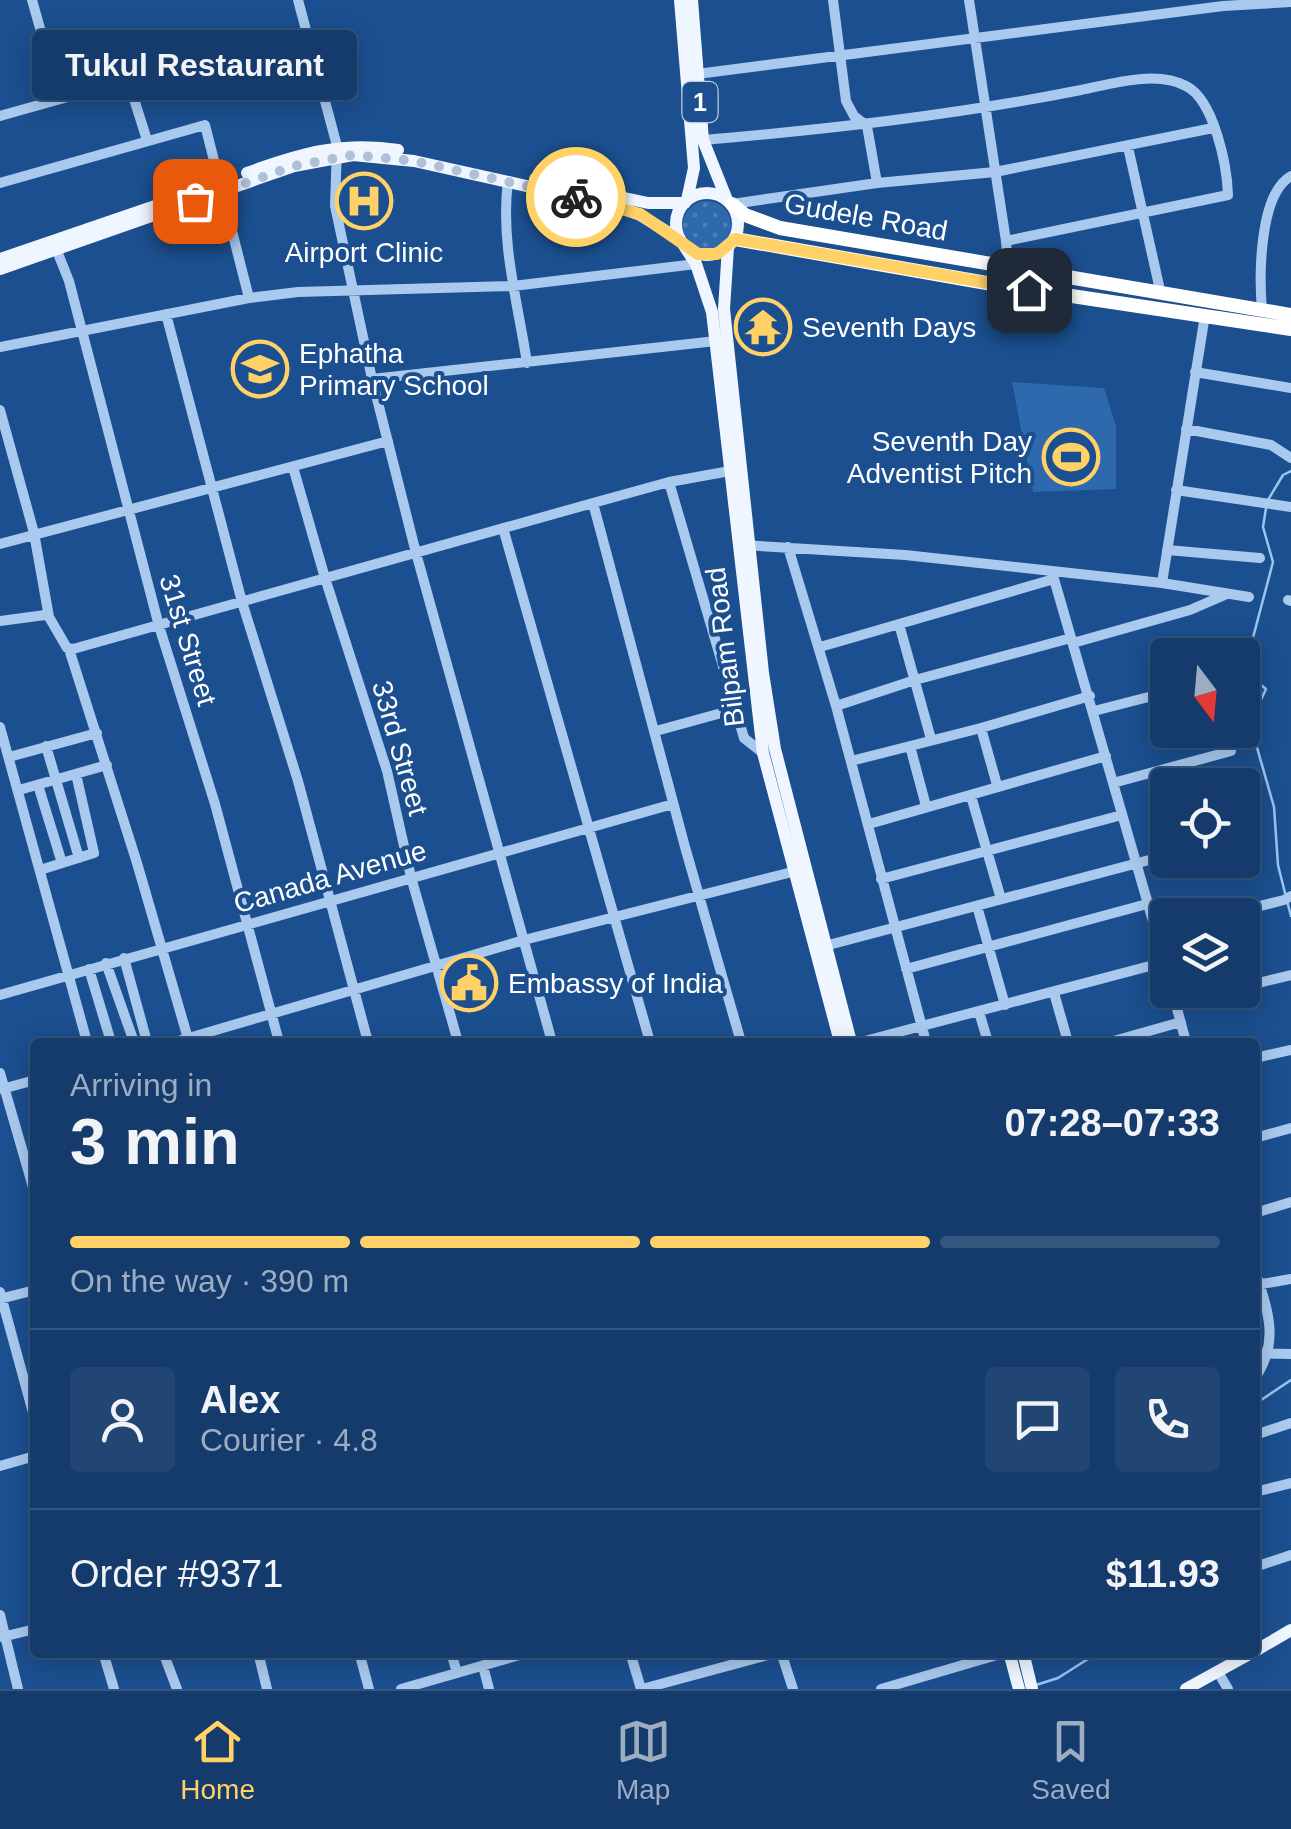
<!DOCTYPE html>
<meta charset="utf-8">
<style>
:root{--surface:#143b6b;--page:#214673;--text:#f1f3f6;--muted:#9dadc1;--line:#33557e;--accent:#ffd166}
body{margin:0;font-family:Arial,sans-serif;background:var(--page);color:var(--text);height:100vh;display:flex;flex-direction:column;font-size:38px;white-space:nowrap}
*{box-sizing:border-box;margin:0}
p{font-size:32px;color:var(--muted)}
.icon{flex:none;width:55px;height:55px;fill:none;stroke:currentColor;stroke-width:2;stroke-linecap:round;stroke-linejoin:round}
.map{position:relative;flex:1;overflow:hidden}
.drawer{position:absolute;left:30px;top:1038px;width:1230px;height:620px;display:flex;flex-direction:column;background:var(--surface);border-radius:10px;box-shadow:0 5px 25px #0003,0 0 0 2px var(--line)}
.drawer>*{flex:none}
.needle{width:65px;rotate:164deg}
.controls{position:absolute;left:1150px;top:638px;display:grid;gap:20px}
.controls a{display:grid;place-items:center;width:110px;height:110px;border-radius:10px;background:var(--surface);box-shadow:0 5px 25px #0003,0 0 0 2px var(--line);font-size:50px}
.pin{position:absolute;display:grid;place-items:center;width:85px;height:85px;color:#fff;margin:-42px;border-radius:20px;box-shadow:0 5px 15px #0006}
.courier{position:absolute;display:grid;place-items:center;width:100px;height:100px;margin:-50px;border:8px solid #ffd166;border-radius:50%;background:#fff;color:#222;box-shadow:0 2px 12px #0007}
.bubble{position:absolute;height:70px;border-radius:10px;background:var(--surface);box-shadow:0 5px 25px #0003,0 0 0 2px var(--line);font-size:32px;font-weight:800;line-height:70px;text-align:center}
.headline em{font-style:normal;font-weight:800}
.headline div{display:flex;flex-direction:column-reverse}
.headline{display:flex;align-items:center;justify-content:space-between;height:170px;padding:0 40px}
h1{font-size:65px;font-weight:800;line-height:75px}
.bar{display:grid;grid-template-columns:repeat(4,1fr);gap:15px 10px;align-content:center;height:120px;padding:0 40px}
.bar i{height:12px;border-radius:8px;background:var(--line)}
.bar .active{background:var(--accent)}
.bar p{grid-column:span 4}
.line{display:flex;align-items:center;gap:25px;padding:0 40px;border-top:2px solid var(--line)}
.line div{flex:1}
.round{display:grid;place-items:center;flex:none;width:105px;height:105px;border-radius:10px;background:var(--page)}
.menu{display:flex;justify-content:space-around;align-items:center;height:140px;border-top:2px solid var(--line);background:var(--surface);font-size:28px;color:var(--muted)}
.menu a{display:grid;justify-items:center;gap:5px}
.menu .active{color:var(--accent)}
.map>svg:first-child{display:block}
</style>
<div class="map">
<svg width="1291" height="1689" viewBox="0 0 1291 1689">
<defs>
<pattern id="park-dots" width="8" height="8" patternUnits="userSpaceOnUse" patternTransform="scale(2.5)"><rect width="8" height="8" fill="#2e69ad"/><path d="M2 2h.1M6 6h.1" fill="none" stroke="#4d80b9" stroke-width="1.8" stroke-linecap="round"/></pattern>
</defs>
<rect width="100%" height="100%" fill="#1b4f8f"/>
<!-- grass -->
<path fill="#2e69ad" d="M1012,382L1104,388L1116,426V489L1033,492Z"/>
<!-- park -->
<path fill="url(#park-dots)" d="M683 225a24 24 0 1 1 48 0a24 24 0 1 1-48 0Z"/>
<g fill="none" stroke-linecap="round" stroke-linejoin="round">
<!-- stream -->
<path stroke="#9cc4f0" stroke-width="2.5" d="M1268,500L1283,475L1291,471
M1266,508L1263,527L1273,562L1246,664L1251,677L1266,689L1250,723L1274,807L1278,865L1285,893
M1287,901L1291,916
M1255,1404L1291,1380
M1036,1685L1058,1678L1099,1652"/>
<!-- minor -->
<path stroke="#a9c9ee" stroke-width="10" d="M32,0L60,99
M298,0L337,146L335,206L372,379L416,553L552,1042
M833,0L846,101L854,116L867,126L877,183
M969,0L1006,241L1008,268L998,285
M697,74L1223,6L1291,2
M0,116L128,80L147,140
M703,140C831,129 955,115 1081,90C1111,84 1156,70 1186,86C1214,100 1227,165 1228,195L1006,241
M1128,147L1160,290
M508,181C500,242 518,303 527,363
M0,183L205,125L249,298
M732,204L877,183L995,172L1213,128
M57,251L69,281L159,626L215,804L279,1042
M1262,310C1259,276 1259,194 1291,176
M166,314L242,602L298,781L368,1042
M0,347L249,298L298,292L513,286L696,264
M1195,372L1291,388
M372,379L716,341
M0,410L34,533L49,617
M1186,429L1271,445L1291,458
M293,467L325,578L387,771L411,877L458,1042
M669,482L744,738L763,753
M1176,490L1291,507
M593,503L685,847L741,1042
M503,528L650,1042
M0,544L388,441
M742,545L905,555L1052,571L1054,579
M788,547L836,706L926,1042
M1167,550L1260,558
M1052,571L1162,583L1249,597
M1054,579L1168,973
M1162,583L1205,315
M1288,600L1291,601
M0,621L45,615L49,617L67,648L73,649L593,503L669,482L730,471
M899,624L931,739
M1073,643L1190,610L1227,594
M820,647L1054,579
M69,649L137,863L189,1042
M836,706L915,680L1071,638
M1094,711L1168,692
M0,727L87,1042
M981,728L997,785
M656,731L736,709
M46,746L79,858
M910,746L926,806
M9,757L97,733
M851,761L981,728L1090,696
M1113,783L1231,751
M38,785L62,863
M19,790L107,765
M971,796L1001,899
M869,824L1106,756
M40,870L94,853L76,774
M881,879L1122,815
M977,906L1005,1005
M1224,915L1284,900L1291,896
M821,947L1168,855
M124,958L147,1042
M106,963L134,1042
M89,969L111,1042
M906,969L1147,904
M1242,987L1291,975
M1172,990L1186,1042
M1054,993L1068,1042
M0,995L673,804
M1175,1004L1231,990
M979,1012L988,1042
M175,1042L524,940L796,871
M861,1042L1165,962
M1110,1042L1181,1022
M1255,1058L1291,1050
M0,1073L35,1194
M2,1089L35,1080
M1255,1138L1291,1128
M1255,1213L1291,1202
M1255,1271C1268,1310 1280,1342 1255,1378
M1256,1285L1291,1279
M0,1292L35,1420
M0,1299L35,1290
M1255,1353L1291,1354
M1255,1435L1291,1423
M0,1466L35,1456
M1255,1492L1291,1483
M1255,1567L1291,1555
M0,1615L18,1689
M2,1637L35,1629
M103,1652L114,1689
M163,1652L177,1689
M258,1652L267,1689
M359,1652L369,1689
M451,1652L457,1673
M630,1652L641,1689
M781,1652L793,1689
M483,1666L489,1689
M1218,1672L1228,1689
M401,1689L530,1652
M642,1689L779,1652
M881,1689L1007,1652"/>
<!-- major -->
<path stroke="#f0f6ff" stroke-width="12" d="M680,0L694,168L687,200
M692,0L703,140L727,200
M247,173C299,154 343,141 398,150
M535,179L648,203H685
M676 224a31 31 0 1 1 62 0a31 31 0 1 1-62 0Z
M683,244L696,264L712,312L763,753L840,1042
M728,247L724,309L763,673L775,749L851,1042
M0,259L167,202
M0,269L294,166L353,155L414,161L616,206L640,215L679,239
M1255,1651L1291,1630
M1009,1652L1019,1689
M1023,1652L1032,1689
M1186,1689L1253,1652"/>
<!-- highway -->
<path stroke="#fff" stroke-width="14" d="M732,204L745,215L780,228L1291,315
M735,239L998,285L1291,329"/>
</g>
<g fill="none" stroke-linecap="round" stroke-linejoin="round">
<!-- done -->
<path stroke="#afc1d8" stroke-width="10" stroke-dasharray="0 18" d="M195,201L294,166L353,155L414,161L576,197"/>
<!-- route -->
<path stroke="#ffd166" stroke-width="12" d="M576,197L640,214L698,254H717L735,239L1029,290"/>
</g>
<!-- icons -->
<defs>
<g id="hospital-ring" transform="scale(2.875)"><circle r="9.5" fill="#1b4f8f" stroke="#ffd166" stroke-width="1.5"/><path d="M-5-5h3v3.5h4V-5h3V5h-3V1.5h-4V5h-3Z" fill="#ffd166"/></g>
<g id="temple-ring" transform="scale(2.875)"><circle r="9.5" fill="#1b4f8f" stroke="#ffd166" stroke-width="1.5"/><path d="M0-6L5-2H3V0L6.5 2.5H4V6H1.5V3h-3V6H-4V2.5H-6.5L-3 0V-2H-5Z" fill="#ffd166"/></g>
<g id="school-ring" transform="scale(2.875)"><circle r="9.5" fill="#1b4f8f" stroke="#ffd166" stroke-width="1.5"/><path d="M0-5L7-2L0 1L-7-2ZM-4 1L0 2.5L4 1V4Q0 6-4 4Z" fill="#ffd166"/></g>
<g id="stadium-ring" transform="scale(2.875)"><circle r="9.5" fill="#1b4f8f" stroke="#ffd166" stroke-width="1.5"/><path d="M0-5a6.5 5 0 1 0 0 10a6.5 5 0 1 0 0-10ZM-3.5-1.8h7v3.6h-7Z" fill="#ffd166"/></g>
<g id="civic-ring" transform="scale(2.875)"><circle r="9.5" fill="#1b4f8f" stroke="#ffd166" stroke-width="1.5"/><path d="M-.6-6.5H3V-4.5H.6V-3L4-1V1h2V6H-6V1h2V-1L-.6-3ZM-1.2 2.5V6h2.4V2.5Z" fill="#ffd166"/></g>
</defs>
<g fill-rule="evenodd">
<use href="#hospital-ring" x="364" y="201"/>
<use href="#temple-ring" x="763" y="327"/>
<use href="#school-ring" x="260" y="369"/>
<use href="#stadium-ring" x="1071" y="457"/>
<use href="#civic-ring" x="469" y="983"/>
</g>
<g text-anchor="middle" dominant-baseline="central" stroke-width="8" stroke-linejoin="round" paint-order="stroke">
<!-- shield labels -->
<rect fill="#1b4f8f" stroke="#bbcadd" stroke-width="2.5" x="682.5" y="82" width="35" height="40" rx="8"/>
<g font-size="25" font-weight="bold" fill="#fff">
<text x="700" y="102">1</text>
</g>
<!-- street labels -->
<g font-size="28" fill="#fff" stroke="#1b4f8f">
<text transform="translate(866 217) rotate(10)">Gudele Road</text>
<text transform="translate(188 640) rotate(73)">31st Street</text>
<text transform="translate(725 647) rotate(-97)">Bilpam Road</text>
<text transform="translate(400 748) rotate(74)">33rd Street</text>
<text transform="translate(330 877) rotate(-16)">Canada Avenue</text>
</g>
<!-- poi labels -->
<g font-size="28" fill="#fff" stroke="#1b4f8f" text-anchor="start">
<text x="364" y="252" text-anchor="middle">Airport Clinic</text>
<text x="802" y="327">Seventh Days</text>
<text x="299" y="353">Ephatha<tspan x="299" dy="32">Primary School</tspan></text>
<text x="1032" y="441" text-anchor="end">Seventh Day<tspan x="1032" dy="32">Adventist Pitch</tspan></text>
<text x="508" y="983">Embassy of India</text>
</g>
</g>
</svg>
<div class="controls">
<a><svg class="needle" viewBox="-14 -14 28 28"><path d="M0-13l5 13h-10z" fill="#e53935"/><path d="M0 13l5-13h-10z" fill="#9dadc1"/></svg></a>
<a><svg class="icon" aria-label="locate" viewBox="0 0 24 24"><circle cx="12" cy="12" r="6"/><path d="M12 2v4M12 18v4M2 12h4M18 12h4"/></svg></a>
<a><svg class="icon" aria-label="layers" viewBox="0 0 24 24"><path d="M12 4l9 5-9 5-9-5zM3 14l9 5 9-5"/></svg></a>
</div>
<div class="pin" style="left:195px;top:201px;background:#ea580c"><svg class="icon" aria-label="bag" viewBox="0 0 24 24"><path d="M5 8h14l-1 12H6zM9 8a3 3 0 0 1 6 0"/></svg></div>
<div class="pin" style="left:1029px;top:290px;background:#1f2937"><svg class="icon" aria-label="home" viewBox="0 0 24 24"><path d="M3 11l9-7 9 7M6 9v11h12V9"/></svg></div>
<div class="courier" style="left:576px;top:197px"><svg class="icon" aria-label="bike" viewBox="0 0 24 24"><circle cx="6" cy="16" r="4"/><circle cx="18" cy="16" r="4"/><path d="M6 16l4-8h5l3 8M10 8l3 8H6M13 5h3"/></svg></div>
<div class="bubble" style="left:32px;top:30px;width:325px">Tukul Restaurant</div>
<section class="drawer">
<div class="headline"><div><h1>3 min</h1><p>Arriving in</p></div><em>07:28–07:33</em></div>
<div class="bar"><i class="active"></i><i class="active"></i><i class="active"></i><i></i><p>On the way · 390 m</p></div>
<div class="line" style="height:180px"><a class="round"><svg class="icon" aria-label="person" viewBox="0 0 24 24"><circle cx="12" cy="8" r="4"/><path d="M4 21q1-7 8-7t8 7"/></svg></a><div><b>Alex</b><p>Courier · 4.8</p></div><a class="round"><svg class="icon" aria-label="chat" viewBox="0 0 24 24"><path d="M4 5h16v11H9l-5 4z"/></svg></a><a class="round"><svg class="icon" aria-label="phone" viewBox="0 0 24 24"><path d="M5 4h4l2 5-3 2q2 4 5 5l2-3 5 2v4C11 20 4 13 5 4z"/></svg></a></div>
<div class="line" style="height:130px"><div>Order #9371</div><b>$11.93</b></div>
</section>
</div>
<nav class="menu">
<a class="active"><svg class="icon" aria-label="home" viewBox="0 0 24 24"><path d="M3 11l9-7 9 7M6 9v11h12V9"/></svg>Home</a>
<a><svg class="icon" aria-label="map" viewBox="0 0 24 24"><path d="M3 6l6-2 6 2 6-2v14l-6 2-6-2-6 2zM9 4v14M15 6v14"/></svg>Map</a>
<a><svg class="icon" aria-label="saved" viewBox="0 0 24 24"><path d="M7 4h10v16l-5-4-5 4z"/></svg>Saved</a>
</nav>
